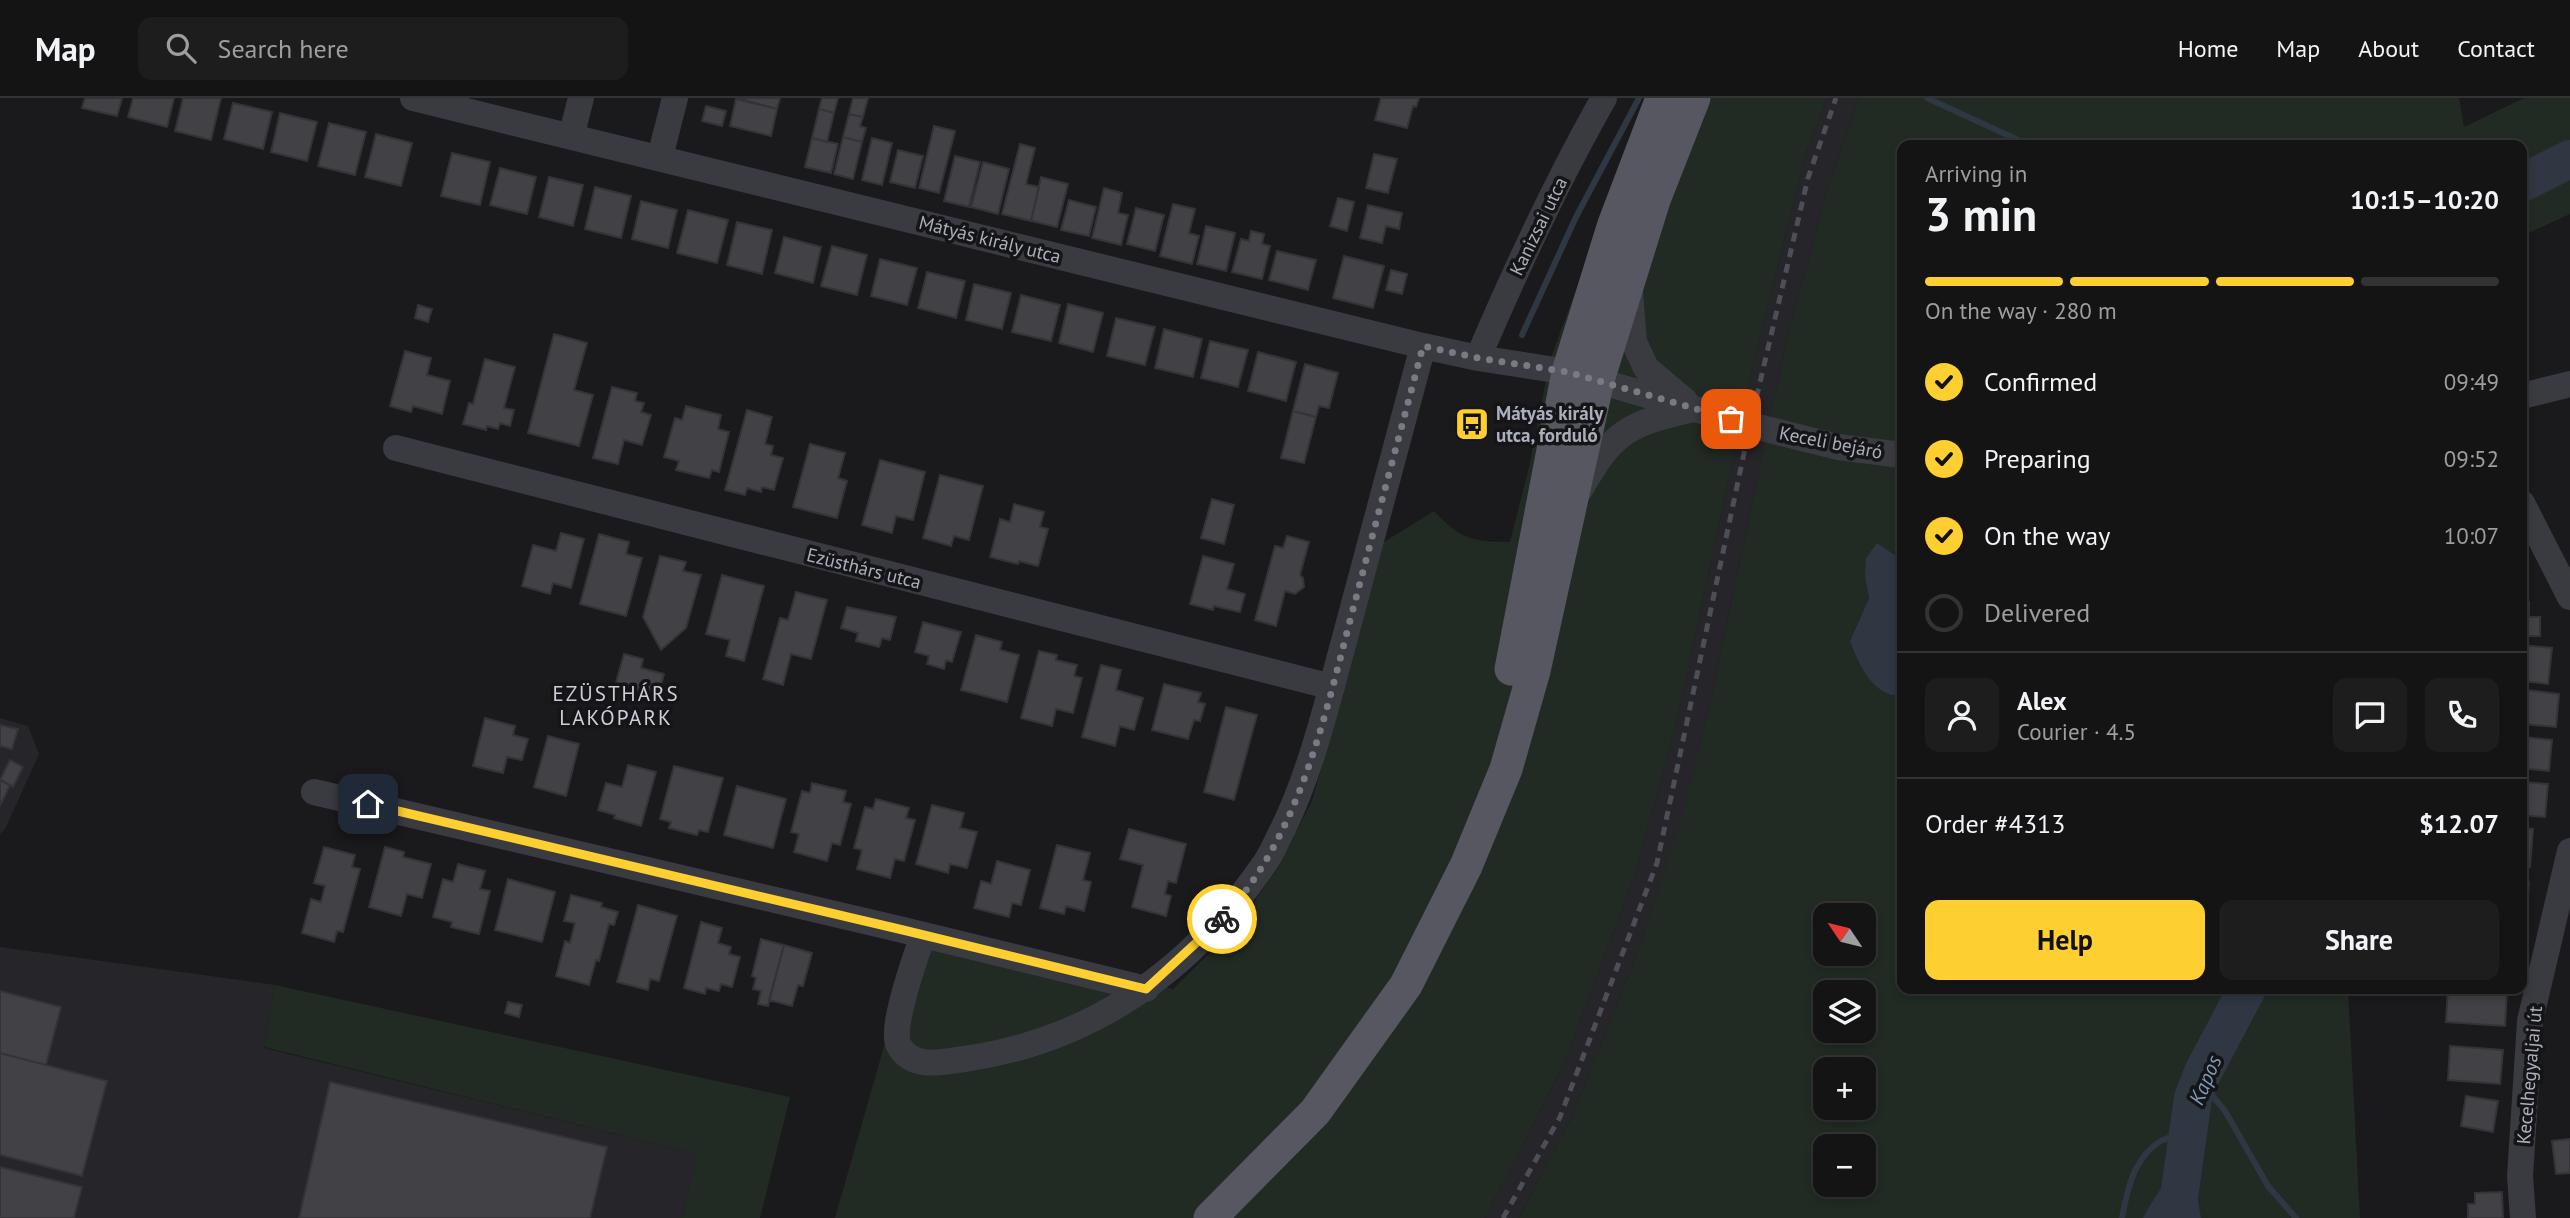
<!DOCTYPE html>
<meta charset="utf-8">
<style>
:root{--surface:#141415;--page:#1d1d1e;--text:#f1f3f6;--muted:#9d9ea0;--line:#333334;--accent:#fecf30}
body{margin:0;font-family:"PT Sans",sans-serif;background:var(--page);color:var(--text);height:100vh;display:flex;flex-direction:column;font-size:26px;white-space:nowrap}
*{box-sizing:border-box;margin:0}
p{font-size:23px;color:var(--muted)}
.icon{flex:none;width:38px;height:38px;fill:none;stroke:currentColor;stroke-width:2;stroke-linecap:round;stroke-linejoin:round}
.map{position:relative;flex:1;overflow:hidden}
.panel{position:absolute;left:1897px;top:42px;width:630px;height:854px;display:flex;flex-direction:column;background:var(--surface);border-radius:14px;box-shadow:0 4px 10px #0003,0 0 0 2px var(--line)}
.panel>*{flex:none}
.needle{width:46px;rotate:305deg}
.buttons{position:absolute;left:1813px;top:805px;display:grid;gap:14px}
.buttons a{display:grid;place-items:center;width:63px;height:63px;border-radius:14px;background:var(--surface);box-shadow:0 4px 10px #0003,0 0 0 2px var(--line);font-size:35px}
.pin{position:absolute;display:grid;place-items:center;width:60px;height:60px;color:#fff;margin:-30px;border-radius:14px;box-shadow:0 4px 10px #0006}
.courier{position:absolute;display:grid;place-items:center;width:70px;height:70px;margin:-35px;border:5px solid #fecf30;border-radius:50%;background:#fff;color:#222;box-shadow:0 2px 9px #0007}
.headline em{font-style:normal;font-weight:700}
.headline div{display:flex;flex-direction:column-reverse}
.headline{display:flex;align-items:center;justify-content:space-between;height:119px;padding:0 28px}
h1{font-size:46px;font-weight:700;line-height:52px}
.bar{display:grid;grid-template-columns:repeat(4,1fr);gap:10px 7px;align-content:center;height:84px;padding:0 28px}
.bar i{height:9px;border-radius:5px;background:var(--line)}
.bar .selected{background:var(--accent)}
.bar p{grid-column:span 4}
.line{display:flex;align-items:center;gap:18px;padding:0 28px;border-top:2px solid var(--line)}
.line div{flex:1}
.round{display:grid;place-items:center;flex:none;width:74px;height:74px;border-radius:14px;background:var(--page)}
ol{padding:0 28px;list-style:none}
li{display:flex;align-items:center;gap:21px;height:77px}
li p{margin-inline-start:auto}
li .icon{padding:7px;border-radius:50%;background:var(--accent);color:#111;stroke-width:4}
li:last-child{color:var(--muted)}
li i{width:38px;height:38px;border:4px solid var(--line);border-radius:50%}
.cta{display:flex;gap:14px;margin-top:auto;padding:14px 28px}
.cta a{flex:1;height:80px;border-radius:14px;background:var(--accent);color:#111;font-size:28px;font-weight:700;line-height:80px;text-align:center}
.cta a+a{background:var(--page);color:var(--text)}
header{display:flex;align-items:center;gap:42px;box-sizing:border-box;height:98px;padding:0 35px;background:var(--surface);border-bottom:2px solid var(--line)}
header strong{font-size:33px}
nav{display:flex;gap:38px;margin-inline-start:auto;font-size:24px}
.search{width:490px;height:63px;background:var(--page);display:flex;align-items:center;gap:18px;box-sizing:border-box;padding:0 24px;border-radius:14px;color:var(--muted);font-size:26px}
.map>svg:first-child{display:block}
</style>
<header>
<strong>Map</strong>
<div class="search"><svg class="icon" aria-label="search" viewBox="0 0 24 24"><circle cx="10" cy="10" r="6"/><path d="M15 15l6 6"/></svg>Search here</div>
<nav><a>Home</a><a>Map</a><a>About</a><a>Contact</a></nav>
</header>
<div class="map">
<svg width="2570" height="1120" viewBox="0 0 2570 1120">
<rect width="100%" height="100%" fill="#1a1a1c"/>
<!-- built -->
<path fill="#262529" d="M1827,0H1859L1829,86L1787,240L1710,605L1681,726L1637,856L1574,1015L1519,1120H1485L1564,966L1635,777L1675,631L1753,268L1806,55Z
M0,620L28,628L39,656L5,731L0,736Z
M0,849L275,887L264,950L698,1056L682,1120H0Z"/>
<!-- green -->
<path fill="#212b23" fill-rule="evenodd" d="M1651,0H1827L1806,55L1753,268L1675,631L1635,777L1564,966L1485,1120H835L918,829L1173,891L1236,829L1278,770L1312,703L1384,444L1434,413C1460,441 1472,444 1510,444L1529,369L1550,262L1637,28Z
M1859,0H2459L2464,29L2524,0H2570V116L2522,138V47H1902V473L1895,457L1877,445L1865,479L1869,500L1850,543L1893,598H1902V891H2348L2360,1120H1519L1574,1015L1637,856L1680,726L1710,605L1787,240L1829,86ZM1825,817H1864V856H1825ZM1825,894H1864V933H1825ZM1825,971H1864V1010H1825ZM1825,1048H1864V1087H1825Z
M275,887L790,999L760,1120H682L697,1056L264,949Z"/>
<!-- water -->
<path fill="#2e3742" d="M1877,445L1895,457L1902,473V598C1873,599 1859,567 1850,543L1869,500L1865,479L1866,460Z
M2188,1035L2198,1039L2193,1074L2201,1120H2143C2150,1106 2159,1094 2167,1081C2178,1064 2169,1048 2188,1035Z"/>
<g fill="none" stroke-linecap="round" stroke-linejoin="round">
<!-- stream -->
<path stroke="#2e3742" stroke-width="6" d="M1927,0L2029,47
M1522,237L1576,119L1639,0
M2200,983L2225,1013L2268,1088L2296,1120
M2122,1120C2127,1092 2134,1059 2161,1043C2168,1039 2179,1037 2188,1035"/>
<!-- river -->
<path stroke="#2e3742" stroke-width="38" d="M2522,85L2570,61
M2176,1120L2193,1000L2203,974L2247,891"/>
</g>
<!-- building -->
<path fill="#414146" stroke="#343338" stroke-width="2" d="M85,0H122L117,18L82,10Z
M133,0H174L167,29L128,19Z
M183,0H221L211,42L175,33Z
M737,0H780L777,11Z
M822,0H838L834,15L819,11Z
M853,0H868L863,19L849,16Z
M1381,0H1419L1416,9L1413,8L1407,30L1375,22Z
M736,1L777,11L771,38L730,28Z
M233,5L272,14L263,51L224,41Z
M706,8L726,13L722,28L702,23Z
M819,11L834,15L827,44L812,40Z
M280,15L317,24L307,63L271,54Z
M849,16L863,19L860,28L866,30L862,44L843,39Z
M329,25L366,34L355,77L318,68Z
M934,28L955,33L939,95L919,90Z
M376,36L412,45L401,88L365,79Z
M843,39L862,44L853,81L834,76Z
M812,40L838,46L831,75L805,69Z
M872,40L892,45L882,87L862,82Z
M1020,46L1035,50L1026,86L1039,89L1031,123L1002,116Z
M898,52L923,58L915,90L890,84Z
M452,55L490,64L480,107L441,98Z
M1374,56L1397,61L1388,95L1366,90Z
M955,58L980,64L969,109L944,103Z
M983,64L1009,71L998,116L971,109Z
M500,70L536,79L527,116L490,107Z
M549,79L583,87L573,128L539,119Z
M1041,79L1068,86L1057,129L1031,123Z
M595,89L631,98L621,140L585,131Z
M1104,90L1122,95L1118,115L1128,117L1121,147L1092,140Z
M1338,100L1354,104L1347,133L1330,128Z
M1069,102L1096,109L1089,138L1061,132Z
M641,103L677,112L668,150L632,141Z
M1173,106L1195,111L1189,135L1199,138L1192,166L1160,158Z
M1368,107L1402,115L1399,131L1386,128L1382,145L1360,140Z
M1136,110L1164,117L1155,153L1127,146Z
M688,112L728,122L717,165L677,155Z
M737,124L772,132L762,176L727,167Z
M1206,128L1235,135L1226,173L1197,166Z
M1251,133L1264,136L1262,146L1270,148L1262,181L1232,174L1241,141L1249,143Z
M784,139L821,149L813,185L775,175Z
M832,148L867,157L857,197L821,188Z
M1277,153L1316,162L1308,192L1269,182Z
M1344,158L1384,168L1373,210L1333,200Z
M880,161L917,170L907,207L871,198Z
M1391,172L1407,176L1402,196L1386,192Z
M927,174L965,183L956,220L918,210Z
M974,186L1011,195L1002,231L966,222Z
M1021,197L1060,207L1051,243L1012,234Z
M1068,206L1103,215L1093,254L1059,245Z
M418,207L432,211L428,224L415,220Z
M1116,220L1155,229L1145,267L1107,258Z
M1164,231L1202,241L1193,279L1155,270Z
M554,236L587,245L574,292L593,297L579,348L528,335Z
M1210,243L1248,252L1238,289L1201,280Z
M405,253L431,260L427,277L450,283L442,316L413,308L411,314L390,308Z
M1258,254L1296,264L1286,303L1248,293Z
M485,261L515,269L504,310L514,312L510,328L500,325L498,331L487,328L486,332L463,326L469,305L473,306Z
M1305,266L1338,275L1329,310L1319,308L1316,319L1293,313Z
M612,289L637,295L635,303L644,305L641,314L651,317L642,347L624,342L618,366L593,360Z
M686,308L721,317L718,331L729,334L719,374L712,372L709,380L676,372L679,363L664,359L675,320L682,322Z
M747,312L772,319L765,346L773,348L771,357L783,360L774,392L762,389L761,394L747,390L745,397L725,392Z
M1293,313L1316,319L1304,365L1281,360Z
M810,346L845,355L838,380L847,383L837,420L793,409Z
M880,362L925,374L913,422L896,418L892,435L862,427Z
M940,377L983,388L969,442L954,438L951,448L923,440Z
M1212,401L1234,407L1224,446L1201,440Z
M1014,406L1044,414L1040,429L1048,431L1038,468L1019,463L1018,466L990,459L1000,421L1010,424Z
M561,435L584,441L571,490L553,485L550,496L522,488L533,447L556,453Z
M599,436L629,444L626,456L642,460L626,518L580,506Z
M1287,438L1309,444L1300,477L1303,480L1304,489L1295,496L1285,493L1276,528L1255,522L1275,448L1283,450Z
M660,458L686,464L683,473L701,477L686,530L661,552L643,519Z
M1203,458L1234,466L1227,491L1245,496L1240,514L1214,508L1213,512L1190,506Z
M722,477L764,488L744,563L726,558L730,542L706,536Z
M796,494L827,502L811,561L791,556L783,587L763,581L780,520L788,522Z
M2522,504H2529V519H2540V538H2522Z
M847,509L896,519L890,542L882,540L879,549L856,543L858,535L841,530Z
M923,524L961,534L952,564L946,562L944,571L927,566L929,558L915,554Z
M976,537L1002,544L1000,552L1019,557L1007,604L961,592Z
M2522,547L2552,550L2548,586L2522,583Z
M1039,553L1057,557L1056,562L1077,567L1074,578L1082,580L1073,615L1056,611L1052,628L1021,620Z
M624,556L643,561L641,570L664,576L658,599L615,588Z
M1101,567L1121,572L1116,592L1143,600L1134,632L1120,628L1115,648L1082,639Z
M1164,586L1201,595L1198,604L1205,606L1200,623L1194,622L1188,641L1152,632Z
M2527,592L2559,596L2556,629L2524,626Z
M1226,609L1257,617L1234,702L1204,694Z
M485,620L515,628L513,637L528,641L522,662L507,659L503,675L473,668Z
M0,627L18,631L12,651L0,648Z
M548,638L579,646L566,698L534,689Z
M2525,639L2552,642L2549,673L2522,670V645H2525Z
M10,662L23,669L13,689L0,682Z
M628,667L656,674L641,728L614,720L615,717L598,712L606,685L622,689Z
M674,668L723,680L708,734L699,732L697,737L669,730L671,724L660,721Z
M0,682L10,687L0,708Z
M2522,684L2548,686L2545,719L2522,717Z
M812,685L846,693L843,704L851,706L840,747L832,745L827,763L794,754L799,736L791,734L802,693L810,695Z
M737,688L786,701L773,750L724,737Z
M876,701L909,710L906,720L915,722L904,763L895,761L890,780L857,771L862,752L854,750L865,709L873,711Z
M932,707L964,715L960,730L977,734L967,770L950,766L948,775L916,766Z
M2522,730L2533,731L2530,769L2522,768Z
M1129,731L1186,746L1176,785L1168,783L1165,796L1171,798L1166,818L1132,809L1143,767L1120,761Z
M1057,747L1090,755L1083,782L1091,784L1084,813L1066,808L1064,816L1040,810Z
M324,749L355,757L352,769L360,771L343,834L337,833L334,844L302,835L311,801L321,804L325,788L314,785Z
M385,749L404,754L403,759L431,766L422,800L407,796L401,818L369,809Z
M997,763L1030,772L1021,807L1012,805L1009,819L974,810L981,783L991,786Z
M458,766L485,773L480,791L490,793L479,836L451,829L452,824L433,819L443,781L453,784Z
M508,781L555,794L542,844L495,832Z
M2522,784H2529L2527,813H2522Z
M571,797L602,805L601,809L618,814L614,827L609,826L599,863L596,862L589,887L556,878L565,843L570,845L575,825L564,823Z
M638,807L677,818L659,883L650,881L648,892L617,884Z
M701,824L722,830L718,845L731,849L729,856L740,859L732,889L721,886L719,893L706,890L705,896L684,890Z
M761,841L784,847L768,908L758,906L761,893L753,891L756,880L752,878Z
M784,847L812,855L803,888L798,887L792,908L769,902Z
M2448,891H2507L2505,928L2446,924Z
M0,893L61,909L46,967L0,955Z
M508,904L522,907L519,919L505,915Z
M2450,948L2503,952L2500,986L2448,982Z
M0,955L107,983L82,1078L0,1057Z
M330,984L607,1049L590,1120H299Z
M2466,998L2498,1003L2493,1034L2461,1028Z
M2570,1041V1075L2556,1076L2552,1043Z
M0,1069L82,1089L74,1120H0Z
M2502,1094L2503,1120H2468V1106H2475V1095Z"/>
<g fill="none" stroke-linecap="round" stroke-linejoin="round">
<!-- minor -->
<path stroke="#3a3b41" stroke-width="26" d="M413,0L1423,248L1478,260L1568,274L1750,327L1838,349L1902,357
M571,39L581,0
M660,59L675,0
M1630,194L1634,244L1646,270L1685,303
M1478,260C1516,171 1556,84 1604,0
M2522,298L2570,286
M396,350L1332,589
M1580,392C1613,333 1628,326 1693,311
M2522,405L2570,499
M314,694L903,832L1146,891
M923,837C916,858 889,932 899,948C913,972 942,964 964,961C1093,943 1192,871 1265,765C1272,755 1277,742 1283,731C1311,673 1326,609 1343,547C1370,448 1396,348 1423,248
M2523,1120L2520,1078L2530,923L2570,753"/>
<!-- major -->
<path stroke="#565761" stroke-width="33" d="M1511,571L1568,274L1614,126L1662,0
M1210,1120L1315,1014L1406,887L1466,768L1506,671L1534,573L1598,282L1654,102L1694,0"/>
<!-- rail -->
<path stroke="#4d4e57" stroke-width="5" stroke-dasharray="9 7" stroke-linecap="butt" d="M1503,1120L1560,1019L1657,765L1750,327L1808,80L1836,0"/>
</g>
<g fill="none" stroke-linecap="round" stroke-linejoin="round">
<!-- done -->
<path stroke="#787b84" stroke-width="7" stroke-dasharray="0 12.6" d="M1222,821C1303,735 1326,611 1356,500C1378,416 1401,332 1423,248L1478,260L1568,274L1731,321"/>
<!-- route -->
<path stroke="#fecf30" stroke-width="9" d="M368,706L903,832L1146,891L1222,821"/>
</g>
<!-- icons -->
<defs>
<g id="bus-square" transform="scale(1.75)"><rect x="-9" y="-9" width="18" height="18" rx="4" fill="#fecf30" stroke="#151417"/><path d="M-5-6H5V4H4V6H2V4H-2V6H-4V4H-5ZM-3.5-4V0h7V-4ZM-3.5 1.2v1.5H-2V1.2ZM2 1.2v1.5H3.5V1.2Z" fill="#111"/></g>
</defs>
<g fill-rule="evenodd">
<use href="#bus-square" x="1472" y="326"/>
</g>
<g text-anchor="middle" dominant-baseline="central" stroke-width="7" stroke-linejoin="round" paint-order="stroke">
<!-- street labels -->
<g font-size="19" fill="#abafbc" stroke="#151417">
<text transform="translate(1538 128) rotate(-64)">Kanizsai utca</text>
<text transform="translate(990 141) rotate(14)">Mátyás király utca</text>
<text transform="translate(1831 344) rotate(11)">Keceli bejáró</text>
<text transform="translate(864 470) rotate(14)">Ezüsthárs utca</text>
<text transform="translate(2529 977) rotate(-85)">Kecelhegyaljai út</text>
</g>
<!-- poi labels -->
<g font-size="19" font-weight="bold" fill="#abafbc" stroke="#151417" text-anchor="start">
<text x="1496" y="315">Mátyás király<tspan x="1496" dy="22">utca, forduló</tspan></text>
</g>
<!-- neighbourhood labels -->
<g font-size="21" letter-spacing="2" fill="#cdced8" stroke="#151417">
<text x="616" y="595">EZÜSTHÁRS<tspan x="616" dy="24">LAKÓPARK</tspan></text>
</g>
<!-- water labels -->
<g font-size="21" font-style="italic" fill="#8199b9" stroke="#151417">
<text transform="translate(2205 982) rotate(-67)">Kapos</text>
</g>
</g>
</svg>
<div class="buttons">
<a><svg class="needle" viewBox="-14 -14 28 28"><path d="M0-13l5 13h-10z" fill="#e53935"/><path d="M0 13l5-13h-10z" fill="#9d9ea0"/></svg></a>
<a><svg class="icon" aria-label="layers" viewBox="0 0 24 24"><path d="M12 4l9 5-9 5-9-5zM3 14l9 5 9-5"/></svg></a>
<a>+</a>
<a>−</a>
</div>
<div class="pin" style="left:1731px;top:321px;background:#ea580c"><svg class="icon" aria-label="bag" viewBox="0 0 24 24"><path d="M5 8h14l-1 12H6zM9 8a3 3 0 0 1 6 0"/></svg></div>
<div class="pin" style="left:368px;top:706px;background:#1f2937"><svg class="icon" aria-label="home" viewBox="0 0 24 24"><path d="M3 11l9-7 9 7M6 9v11h12V9"/></svg></div>
<div class="courier" style="left:1222px;top:821px"><svg class="icon" aria-label="bike" viewBox="0 0 24 24"><circle cx="6" cy="16" r="4"/><circle cx="18" cy="16" r="4"/><path d="M6 16l4-8h5l3 8M10 8l3 8H6M13 5h3"/></svg></div>
<section class="panel">
<div class="headline"><div><h1>3 min</h1><p>Arriving in</p></div><em>10:15–10:20</em></div>
<div class="bar"><i class="selected"></i><i class="selected"></i><i class="selected"></i><i></i><p>On the way · 280 m</p></div>
<ol>
<li><svg class="icon" aria-label="check" viewBox="0 0 24 24"><path d="M5 12l5 5 9-10"/></svg>Confirmed<p>09:49</p></li>
<li><svg class="icon" aria-label="check" viewBox="0 0 24 24"><path d="M5 12l5 5 9-10"/></svg>Preparing<p>09:52</p></li>
<li><svg class="icon" aria-label="check" viewBox="0 0 24 24"><path d="M5 12l5 5 9-10"/></svg>On the way<p>10:07</p></li>
<li><i></i>Delivered</li>
</ol>
<div class="line" style="height:126px"><a class="round"><svg class="icon" aria-label="person" viewBox="0 0 24 24"><circle cx="12" cy="8" r="4"/><path d="M4 21q1-7 8-7t8 7"/></svg></a><div><b>Alex</b><p>Courier · 4.5</p></div><a class="round"><svg class="icon" aria-label="chat" viewBox="0 0 24 24"><path d="M4 5h16v11H9l-5 4z"/></svg></a><a class="round"><svg class="icon" aria-label="phone" viewBox="0 0 24 24"><path d="M5 4h4l2 5-3 2q2 4 5 5l2-3 5 2v4C11 20 4 13 5 4z"/></svg></a></div>
<div class="line" style="height:91px"><div>Order #4313</div><b>$12.07</b></div>
<div class="cta"><a>Help</a><a>Share</a></div>
</section>
</div>
